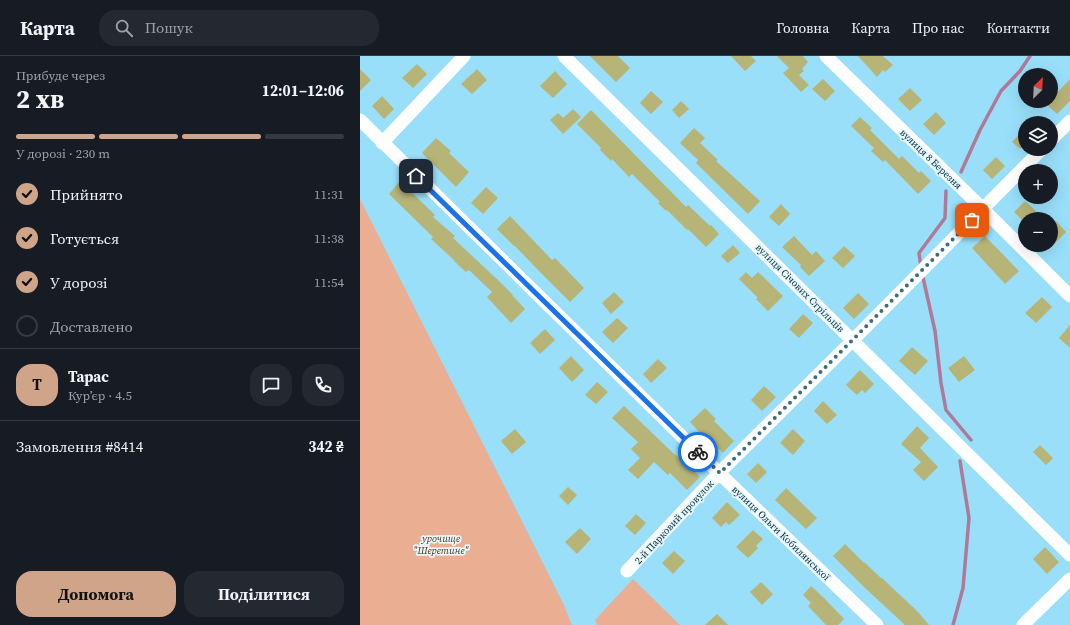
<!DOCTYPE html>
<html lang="uk">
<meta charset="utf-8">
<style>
:root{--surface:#171b24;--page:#242831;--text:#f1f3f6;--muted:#9ea1a6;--line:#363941;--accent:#cfa489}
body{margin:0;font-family:"Source Serif 4",serif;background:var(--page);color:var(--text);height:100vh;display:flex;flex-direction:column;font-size:15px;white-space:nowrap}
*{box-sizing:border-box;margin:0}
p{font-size:13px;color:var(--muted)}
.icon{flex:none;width:22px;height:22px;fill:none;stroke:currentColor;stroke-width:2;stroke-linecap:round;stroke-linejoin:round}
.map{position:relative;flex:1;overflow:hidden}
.sheet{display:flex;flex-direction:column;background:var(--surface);width:360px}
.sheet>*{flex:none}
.needle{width:26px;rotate:24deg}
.buttons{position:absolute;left:658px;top:12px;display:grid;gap:8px}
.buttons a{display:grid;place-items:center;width:40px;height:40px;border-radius:50%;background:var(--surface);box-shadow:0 4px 16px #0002;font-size:20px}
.pin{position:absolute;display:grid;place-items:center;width:34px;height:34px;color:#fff;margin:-17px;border-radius:8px;box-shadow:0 2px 6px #0006}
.courier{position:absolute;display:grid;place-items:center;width:40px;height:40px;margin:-20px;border:3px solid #1a73e8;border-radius:50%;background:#fff;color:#222;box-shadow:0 1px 5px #0007}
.overview em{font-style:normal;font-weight:700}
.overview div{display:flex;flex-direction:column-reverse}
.overview{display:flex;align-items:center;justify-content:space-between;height:68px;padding:0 16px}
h1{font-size:26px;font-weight:700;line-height:30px}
.bar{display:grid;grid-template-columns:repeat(4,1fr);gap:6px 4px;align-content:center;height:48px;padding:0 16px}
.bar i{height:5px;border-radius:3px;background:var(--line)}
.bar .selected{background:var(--accent)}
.bar p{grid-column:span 4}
.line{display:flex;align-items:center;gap:10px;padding:0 16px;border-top:1px solid var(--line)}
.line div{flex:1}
.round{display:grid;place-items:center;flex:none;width:42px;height:42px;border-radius:16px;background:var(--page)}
ol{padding:0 16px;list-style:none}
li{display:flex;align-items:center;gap:12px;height:44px}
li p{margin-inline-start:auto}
li .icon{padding:4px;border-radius:50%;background:var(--accent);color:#111;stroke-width:4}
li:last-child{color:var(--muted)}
li i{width:22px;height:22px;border:2px solid var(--line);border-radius:50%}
.button{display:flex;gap:8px;margin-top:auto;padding:8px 16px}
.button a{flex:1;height:46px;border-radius:16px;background:var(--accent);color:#111;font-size:16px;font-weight:700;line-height:46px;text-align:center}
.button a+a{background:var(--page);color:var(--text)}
header{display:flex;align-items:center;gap:24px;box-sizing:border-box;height:56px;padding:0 20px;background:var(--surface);border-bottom:1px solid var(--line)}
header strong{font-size:19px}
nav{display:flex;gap:22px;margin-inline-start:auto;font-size:14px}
.search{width:280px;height:36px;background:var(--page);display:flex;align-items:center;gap:10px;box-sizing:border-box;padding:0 14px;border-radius:16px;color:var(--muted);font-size:15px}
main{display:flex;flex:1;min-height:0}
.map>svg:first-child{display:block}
</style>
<header>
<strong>Карта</strong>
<div class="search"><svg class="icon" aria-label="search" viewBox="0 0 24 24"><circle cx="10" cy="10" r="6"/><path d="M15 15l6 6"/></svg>Пошук</div>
<nav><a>Головна</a><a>Карта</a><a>Про нас</a><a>Контакти</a></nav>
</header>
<main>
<section class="sheet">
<div class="overview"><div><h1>2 хв</h1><p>Прибуде через</p></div><em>12:01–12:06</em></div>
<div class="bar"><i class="selected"></i><i class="selected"></i><i class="selected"></i><i></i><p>У дорозі · 230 m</p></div>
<ol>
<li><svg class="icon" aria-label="check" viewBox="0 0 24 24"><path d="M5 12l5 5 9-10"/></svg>Прийнято<p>11:31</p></li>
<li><svg class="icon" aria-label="check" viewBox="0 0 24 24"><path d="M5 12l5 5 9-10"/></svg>Готується<p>11:38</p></li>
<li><svg class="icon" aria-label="check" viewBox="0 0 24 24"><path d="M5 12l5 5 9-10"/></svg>У дорозі<p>11:54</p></li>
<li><i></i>Доставлено</li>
</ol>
<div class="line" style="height:72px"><b class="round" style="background:var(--accent);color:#111">Т</b><div><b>Тарас</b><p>Кур’єр · 4.5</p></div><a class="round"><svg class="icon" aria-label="chat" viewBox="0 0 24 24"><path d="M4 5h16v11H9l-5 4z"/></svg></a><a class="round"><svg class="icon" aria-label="phone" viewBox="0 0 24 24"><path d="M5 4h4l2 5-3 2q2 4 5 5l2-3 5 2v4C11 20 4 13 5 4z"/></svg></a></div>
<div class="line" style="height:52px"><div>Замовлення #8414</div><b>342 ₴</b></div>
<div class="button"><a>Допомога</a><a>Поділитися</a></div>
</section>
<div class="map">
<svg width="710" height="569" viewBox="0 0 710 569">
<rect width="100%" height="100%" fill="#99dffa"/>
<!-- green -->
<path fill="#eaae93" d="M0,143L203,547L212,569H0Z
M273,523L320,569H237L235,564Z"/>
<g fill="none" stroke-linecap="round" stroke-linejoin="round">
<!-- stream -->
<path stroke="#b07998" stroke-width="3.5" d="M601,116L620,74L641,35L660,15L670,0
M561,211L559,197L585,162L586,135
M562,217L575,275L581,327L586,354L611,384
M593,569L603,532L609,462L600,405"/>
</g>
<!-- building -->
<path fill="#b7b477" d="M230,0H258L270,12L256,26Z
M371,0H391L396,5L385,15Z
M417,0H443L448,6L442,13L444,15L439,19L449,29L441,36L423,17L429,12Z
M498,0H523L533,9L525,16L523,14L517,21Z
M57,8L67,18L53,32L42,22Z
M0,13L11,24L0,35Z
M117,13L127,24L112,38L101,28Z
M195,15L207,28L193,42L180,30Z
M463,23L475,35L465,45L452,33Z
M710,23V45L697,58L686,48L689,45H691V43Z
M550,32L562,44L550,55L538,43Z
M291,35L303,46L291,58L280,47Z
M22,40L34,53L24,63L12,50Z
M321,45L329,53L319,62L312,54Z
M213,53L221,61L203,78L190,64L198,57L203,62Z
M231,54L326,151L328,149L350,170L351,169L359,178L346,191L328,173L327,174L307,154L306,155L298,147L300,146L272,118L269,121L252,103L251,105L240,94L241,92L217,68Z
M576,56L586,67L574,79L563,68Z
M500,61L512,72L510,74L539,103L542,100L559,117L561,115L571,125L558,138L525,104L523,106L511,95L514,92L491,70Z
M334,72L345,82L340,87L358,104L356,105L400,145L388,158L336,107L338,104L320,87Z
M665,72V88L660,93L652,86Z
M76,82L91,95L89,97L109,116L96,131L62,97Z
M636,101L645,110L632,123L623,114Z
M40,125L75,159L73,161L95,180L93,182L141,227L153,239H152L165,253L151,267L127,241L132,236L109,214L106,216L94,205H95L71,183L73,181L29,138Z
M126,131L138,142L123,158L111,147Z
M665,145L677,156L670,163H665V167L654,156Z
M421,148L430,158L419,170L409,161Z
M150,160L192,204L195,202L224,232L210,246L180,216L155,190H154L137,173Z
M696,165L706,176L691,191V170Z
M434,180L452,199L456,195L465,205L449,220L440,211L441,209L422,191Z
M625,180L659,215L645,228L612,192Z
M373,189L380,197L368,207L361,200Z
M484,190L495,200L483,212L472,202Z
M386,216L392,222L398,216L423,240L408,255L396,243L398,242L379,223Z
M254,236L264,246L251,258L242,247Z
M498,237L509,248L494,263L483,252Z
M682,241L692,251L676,267L665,257Z
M443,258L453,267L439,282L429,273Z
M257,262L268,272L253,287L242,276Z
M710,269V292L699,282Z
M185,273L195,284L180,298L170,287Z
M552,291L568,305L555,319L539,305Z
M211,300L224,314L212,326L199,312Z
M604,300L615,314L599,326L588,312Z
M298,303L307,312L291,327L283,318Z
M500,314L514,328L505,337L502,334L497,339L486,329Z
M237,326L248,336L236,348L225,339Z
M404,330L416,341L402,355L391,344Z
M463,345L477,359L467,368L454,355Z
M264,350L312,396L328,409L340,421L327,434L310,417L308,419L294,406L278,423L268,414L280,402L271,393L278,386L252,362Z
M345,352L356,363L354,365L374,385L363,397L342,377L341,378L330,366Z
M557,370L569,382L560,392L578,411L564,425L553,414L561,406L541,388Z
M155,373L166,386L152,398L141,385Z
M433,373L445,385L433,399L420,387Z
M680,389L693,402L686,409L673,396Z
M398,407L407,416L396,427L387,418Z
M208,431L217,439L208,449L199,440Z
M426,432L457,462L446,473L415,444Z
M367,446L380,459L369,469L366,466L361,471L352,462Z
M276,458L286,467L275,479L265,470Z
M220,472L231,483L217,498L205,486Z
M393,474L403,483L396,490L398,492L388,502L376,491Z
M485,488L504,507V506L521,522H522L558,556L569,569H545L503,530L473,500Z
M685,491L699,506L687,518L673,503Z
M314,495L325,505L313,518L302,507Z
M401,526L413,538L402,549L390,536Z
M451,530L464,542L484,563L478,569H466L448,550L451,547L443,539Z
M357,558L368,569H345Z"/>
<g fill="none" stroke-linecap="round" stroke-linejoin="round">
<!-- minor -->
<path stroke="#fff" stroke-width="13" d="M204,0L710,499
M466,0L623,153L710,240
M0,64L359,417L517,569
M691,84L710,65
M22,87L104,0
M267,515L359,417L493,284L682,93
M663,569L710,523"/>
</g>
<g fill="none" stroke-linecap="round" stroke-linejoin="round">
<!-- done -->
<path stroke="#3b6e80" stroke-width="4" stroke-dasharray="0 7.2" d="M338,396L360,417L612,164"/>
<!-- route -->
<path stroke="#1a73e8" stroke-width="5" d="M56,120L338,396"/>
</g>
<g text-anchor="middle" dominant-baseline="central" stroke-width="3.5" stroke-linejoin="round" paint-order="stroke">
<!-- street labels -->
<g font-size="10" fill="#08313e" stroke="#e6f7fe">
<text transform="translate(571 103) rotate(44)">вулиця 8 Березня</text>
<text transform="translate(440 232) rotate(45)">вулиця Січових Стрільців</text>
<text transform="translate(314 466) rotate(-47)">2-й Парковий провулок</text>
<text transform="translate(421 477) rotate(44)">вулиця Ольги Кобилянської</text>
</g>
<!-- park labels -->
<g font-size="10" font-style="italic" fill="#632d11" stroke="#e6f7fe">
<text x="81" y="482">урочище<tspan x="81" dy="12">"Шеретине"</tspan></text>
</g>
</g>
</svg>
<div class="buttons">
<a><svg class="needle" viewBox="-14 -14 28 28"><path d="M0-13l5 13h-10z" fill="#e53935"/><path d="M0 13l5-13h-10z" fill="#9ea1a6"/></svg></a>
<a><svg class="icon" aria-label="layers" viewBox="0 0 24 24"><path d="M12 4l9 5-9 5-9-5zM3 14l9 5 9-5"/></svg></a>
<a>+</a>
<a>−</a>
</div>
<div class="pin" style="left:612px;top:164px;background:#ea580c"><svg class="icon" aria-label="bag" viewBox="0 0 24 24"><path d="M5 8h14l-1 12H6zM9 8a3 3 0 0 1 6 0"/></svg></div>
<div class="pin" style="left:56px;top:120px;background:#1f2937"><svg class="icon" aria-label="home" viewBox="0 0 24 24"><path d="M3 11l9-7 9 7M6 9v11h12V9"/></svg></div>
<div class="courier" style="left:338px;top:396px"><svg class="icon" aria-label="bike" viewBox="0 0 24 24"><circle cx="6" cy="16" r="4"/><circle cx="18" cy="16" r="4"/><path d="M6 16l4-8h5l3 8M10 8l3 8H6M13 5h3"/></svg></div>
</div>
</main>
